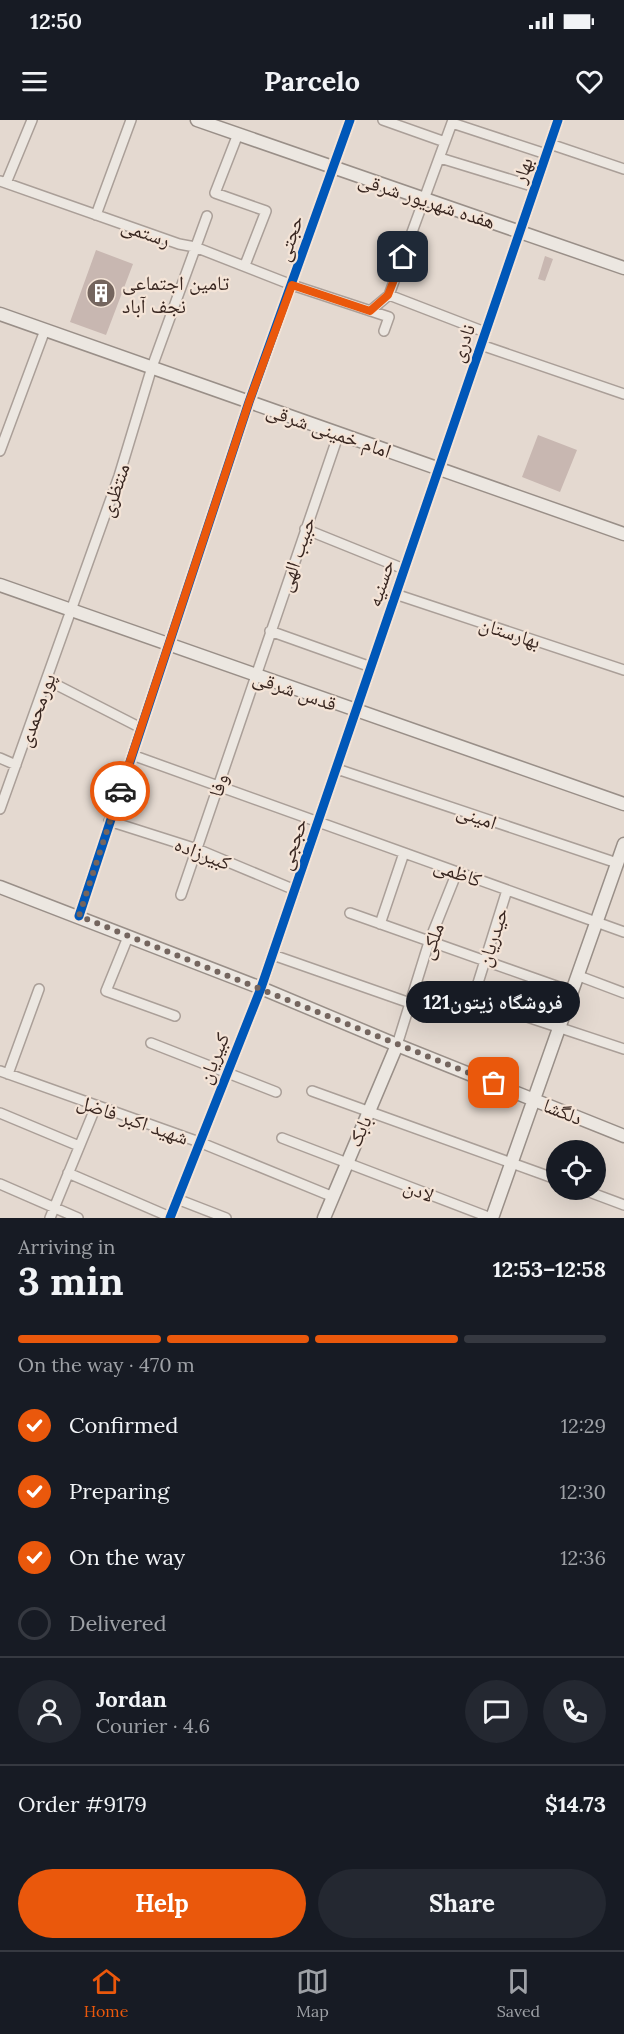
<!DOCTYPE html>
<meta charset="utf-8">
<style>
:root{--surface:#171b24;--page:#242831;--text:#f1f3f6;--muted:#9ea1a6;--line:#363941;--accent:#ea580c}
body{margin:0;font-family:Lora,"Noto Naskh Arabic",serif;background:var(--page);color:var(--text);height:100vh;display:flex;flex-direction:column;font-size:22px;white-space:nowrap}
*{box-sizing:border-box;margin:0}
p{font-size:20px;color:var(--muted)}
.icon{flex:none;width:33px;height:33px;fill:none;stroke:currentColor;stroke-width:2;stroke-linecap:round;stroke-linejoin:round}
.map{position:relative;height:1098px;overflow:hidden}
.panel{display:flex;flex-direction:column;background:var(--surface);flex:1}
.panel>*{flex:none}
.buttons{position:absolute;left:546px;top:1020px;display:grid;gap:12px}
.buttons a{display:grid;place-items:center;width:60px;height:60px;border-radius:50%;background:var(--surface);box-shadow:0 6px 24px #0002;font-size:30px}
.pin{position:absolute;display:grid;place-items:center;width:51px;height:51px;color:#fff;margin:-26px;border-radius:12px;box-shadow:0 3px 9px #0006}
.courier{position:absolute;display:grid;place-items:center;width:60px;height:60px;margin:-30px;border:4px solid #ea580c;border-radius:50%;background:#fff;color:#222;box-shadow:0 2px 8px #0007}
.bubble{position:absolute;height:42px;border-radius:21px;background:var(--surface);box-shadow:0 6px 24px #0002;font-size:20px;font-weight:700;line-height:42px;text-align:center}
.summary em{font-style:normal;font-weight:700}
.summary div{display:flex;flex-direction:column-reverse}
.summary{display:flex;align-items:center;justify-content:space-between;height:102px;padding:0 18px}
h1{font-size:39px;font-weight:700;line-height:45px}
.bar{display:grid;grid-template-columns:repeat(4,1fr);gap:9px 6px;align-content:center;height:72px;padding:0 18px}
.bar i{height:8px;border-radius:4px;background:var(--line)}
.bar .active{background:var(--accent)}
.bar p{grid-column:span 4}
.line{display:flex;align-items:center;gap:15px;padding:0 18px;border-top:2px solid var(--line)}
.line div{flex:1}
.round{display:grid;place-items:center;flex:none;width:63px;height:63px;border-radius:32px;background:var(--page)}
ol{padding:0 18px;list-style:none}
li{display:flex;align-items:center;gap:18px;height:66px}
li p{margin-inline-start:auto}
li .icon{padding:6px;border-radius:50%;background:var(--accent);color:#fff;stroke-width:4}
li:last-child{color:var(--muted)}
li i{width:33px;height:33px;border:3px solid var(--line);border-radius:50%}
.primary-button{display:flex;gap:12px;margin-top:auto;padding:12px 18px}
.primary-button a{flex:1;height:69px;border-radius:36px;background:var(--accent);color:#fff;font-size:24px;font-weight:700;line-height:69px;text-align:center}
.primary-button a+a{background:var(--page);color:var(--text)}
.status{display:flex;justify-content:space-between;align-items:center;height:42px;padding:0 30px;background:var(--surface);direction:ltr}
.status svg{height:16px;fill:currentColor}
header{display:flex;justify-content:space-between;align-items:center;height:78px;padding:0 18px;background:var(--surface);font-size:27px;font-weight:700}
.tabs{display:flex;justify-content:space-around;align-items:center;height:84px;border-top:2px solid var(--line);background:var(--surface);font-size:16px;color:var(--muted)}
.tabs a{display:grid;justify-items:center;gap:3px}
.tabs .active{color:var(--accent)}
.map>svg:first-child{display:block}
</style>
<div class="status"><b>12:50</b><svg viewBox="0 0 49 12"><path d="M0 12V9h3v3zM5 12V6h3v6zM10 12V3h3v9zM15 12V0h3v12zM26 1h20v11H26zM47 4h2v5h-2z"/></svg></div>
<header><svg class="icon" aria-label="menu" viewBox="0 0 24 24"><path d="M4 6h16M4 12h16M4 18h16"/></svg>Parcelo<svg class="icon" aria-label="heart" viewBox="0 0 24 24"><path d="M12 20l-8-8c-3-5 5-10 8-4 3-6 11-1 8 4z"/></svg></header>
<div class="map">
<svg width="624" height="1098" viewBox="0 0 624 1098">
<rect width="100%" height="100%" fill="#e4d9d0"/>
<!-- building -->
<path fill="#c8b7b1" d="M96,130L133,144L106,215L70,202Z
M545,136L553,139L545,161L538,159Z
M538,315L577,330L560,372L522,357Z"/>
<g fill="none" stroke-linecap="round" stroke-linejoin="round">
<!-- street casing -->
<g stroke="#aa9f98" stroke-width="12">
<path id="street" d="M383,0L445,22
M452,3L546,34
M238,14L215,73L266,91L245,145
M550,24L624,49
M440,38L535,67
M0,61L179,124L195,127L292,165L389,197L384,211
M6,63L32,0
M96,95L131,0
M389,175L485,212
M370,191L389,175L453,0
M481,225L624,274
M0,331L45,210
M305,409L404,449
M395,474L624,550
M270,511L371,547
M47,560L141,608
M132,635L624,812
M0,638L16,645
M337,649L617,743
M0,689L119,356L152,247L207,96
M109,701L197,729L295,770
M507,770L473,879L624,929
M181,775L339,313
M350,793L573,872
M79,796L249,282L350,0
M380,804L404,733
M128,817L106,871L175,896
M273,835L410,883
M579,856L624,873
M151,923L276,972
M397,925L429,822L457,752
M0,951L199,1022L331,1076
M8,954L39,869
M312,971L556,1059
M0,993L79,1026
M282,1018L491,1098
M68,1053L170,1097
M0,1064L78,1098
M584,1070L624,1085
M177,1079L226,1098
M50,1098L96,986
M170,1098L261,868L558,0"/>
</g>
<!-- secondary casing -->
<g stroke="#998f88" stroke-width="15">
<path id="secondary" d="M197,0L624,148
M0,194L624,414
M0,465L624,684
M0,767L261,868L397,925L624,1016
M324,1098L397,925
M492,1098L624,724"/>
</g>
<!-- street -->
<use href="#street" stroke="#ece7e1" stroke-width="9"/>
<!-- secondary -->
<use href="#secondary" stroke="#ece7e1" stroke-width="12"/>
<!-- cycleway casing -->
<g stroke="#f4e4d7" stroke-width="13">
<path id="cycleway" d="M79,796L249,282L350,0
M170,1098L261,868L558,0"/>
</g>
<!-- cycleway -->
<use href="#cycleway" stroke="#0057b8" stroke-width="9"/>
</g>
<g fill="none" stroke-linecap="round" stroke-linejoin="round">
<!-- done -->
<path stroke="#74655e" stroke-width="6" stroke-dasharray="0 10.8" d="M120,671L79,796L494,963"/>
<!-- route -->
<path stroke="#ea580c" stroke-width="8" d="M120,671L249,282L292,165L370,191L388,175L403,137"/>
</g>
<!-- icons -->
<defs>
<g id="building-disc" transform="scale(1.5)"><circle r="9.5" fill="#74655e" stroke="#f4e4d7"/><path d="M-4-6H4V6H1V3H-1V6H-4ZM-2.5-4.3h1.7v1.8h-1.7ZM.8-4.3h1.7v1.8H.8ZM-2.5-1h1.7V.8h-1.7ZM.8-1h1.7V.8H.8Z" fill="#fff"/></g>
</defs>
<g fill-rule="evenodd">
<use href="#building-disc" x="101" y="173"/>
</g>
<g text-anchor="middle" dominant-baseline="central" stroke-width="4.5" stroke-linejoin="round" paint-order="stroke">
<!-- street labels -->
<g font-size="20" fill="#382620" stroke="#f4e4d7">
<text transform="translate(522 50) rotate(-71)">بهار</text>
<text transform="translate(427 80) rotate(18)">هفده شهریور شرقی</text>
<text transform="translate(146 112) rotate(19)">رستمی</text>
<text transform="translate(289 118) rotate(-71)">حجتی</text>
<text transform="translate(462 223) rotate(-71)">نادری</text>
<text transform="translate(329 310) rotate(19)">امام خمینی شرقی</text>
<text transform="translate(114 370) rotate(-71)">منتظری</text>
<text transform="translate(296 434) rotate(-71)">حبیب الهی</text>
<text transform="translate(380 463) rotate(-72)">حسنیه</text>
<text transform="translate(510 512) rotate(18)">بهارستان</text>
<text transform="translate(295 570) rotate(19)">قدس شرقی</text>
<text transform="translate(36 590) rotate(-70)">پورمحمدی</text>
<text transform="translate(218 665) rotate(-72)">وفا</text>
<text transform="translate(477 696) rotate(19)">امینی</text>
<text transform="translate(292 724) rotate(-71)">حججی</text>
<text transform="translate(203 733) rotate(21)">کبیرزاده</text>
<text transform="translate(458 752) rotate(20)">کاظمی</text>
<text transform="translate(492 817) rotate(-72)">حیدریان</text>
<text transform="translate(431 821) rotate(-70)">ملکی</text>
<text transform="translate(213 938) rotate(-68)">کبیریان</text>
<text transform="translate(563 991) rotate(22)">دلگشا</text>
<text transform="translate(133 999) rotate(19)">شهید اکبر فاضل</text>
<text transform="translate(359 1011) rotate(-66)">بابک</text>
<text transform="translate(419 1070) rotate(21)">لادن</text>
</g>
<!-- poi labels -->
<g font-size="20" fill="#382620" stroke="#f4e4d7" text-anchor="start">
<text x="122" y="162">تامین اجتماعی<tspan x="122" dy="23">نجف آباد</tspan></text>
</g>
</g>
</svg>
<div class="buttons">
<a><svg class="icon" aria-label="locate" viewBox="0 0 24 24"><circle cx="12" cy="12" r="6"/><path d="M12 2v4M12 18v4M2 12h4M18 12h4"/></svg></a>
</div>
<div class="pin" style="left:494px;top:963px;background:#ea580c"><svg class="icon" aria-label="bag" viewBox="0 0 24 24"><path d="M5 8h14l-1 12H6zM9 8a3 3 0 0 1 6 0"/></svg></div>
<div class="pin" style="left:403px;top:137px;background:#1f2937"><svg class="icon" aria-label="home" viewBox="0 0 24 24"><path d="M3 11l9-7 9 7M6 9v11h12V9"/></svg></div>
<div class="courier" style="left:120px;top:671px"><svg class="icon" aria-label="car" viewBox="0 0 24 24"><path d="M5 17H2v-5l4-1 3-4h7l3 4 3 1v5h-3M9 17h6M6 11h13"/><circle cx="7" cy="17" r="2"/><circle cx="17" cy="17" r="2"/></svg></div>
<div class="bubble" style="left:406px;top:861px;width:174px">فروشگاه زیتون121</div>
</div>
<section class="panel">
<div class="summary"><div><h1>3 min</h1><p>Arriving in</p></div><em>12:53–12:58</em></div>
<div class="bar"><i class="active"></i><i class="active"></i><i class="active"></i><i></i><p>On the way · 470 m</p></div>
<ol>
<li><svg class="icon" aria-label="check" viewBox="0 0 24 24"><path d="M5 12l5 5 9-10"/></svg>Confirmed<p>12:29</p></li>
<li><svg class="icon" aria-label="check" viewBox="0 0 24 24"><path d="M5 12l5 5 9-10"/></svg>Preparing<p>12:30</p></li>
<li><svg class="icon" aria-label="check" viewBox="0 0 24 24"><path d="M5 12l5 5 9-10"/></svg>On the way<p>12:36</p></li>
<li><i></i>Delivered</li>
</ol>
<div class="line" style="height:108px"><a class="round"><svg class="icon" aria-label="person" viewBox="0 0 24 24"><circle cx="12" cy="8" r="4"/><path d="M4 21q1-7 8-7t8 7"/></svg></a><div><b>Jordan</b><p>Courier · 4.6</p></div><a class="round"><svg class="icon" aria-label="chat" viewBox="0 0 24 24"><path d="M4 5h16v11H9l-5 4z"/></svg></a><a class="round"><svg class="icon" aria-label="phone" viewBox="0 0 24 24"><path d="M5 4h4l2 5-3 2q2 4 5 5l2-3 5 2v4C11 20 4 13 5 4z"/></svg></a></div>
<div class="line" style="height:78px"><div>Order #9179</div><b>$14.73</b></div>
<div class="primary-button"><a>Help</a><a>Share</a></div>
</section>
<nav class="tabs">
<a class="active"><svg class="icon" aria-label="home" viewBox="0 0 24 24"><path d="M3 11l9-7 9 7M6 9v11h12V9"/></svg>Home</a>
<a><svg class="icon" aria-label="map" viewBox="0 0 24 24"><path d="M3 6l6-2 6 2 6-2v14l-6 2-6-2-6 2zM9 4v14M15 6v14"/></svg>Map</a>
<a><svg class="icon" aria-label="saved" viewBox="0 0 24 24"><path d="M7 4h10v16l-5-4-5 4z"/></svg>Saved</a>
</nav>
